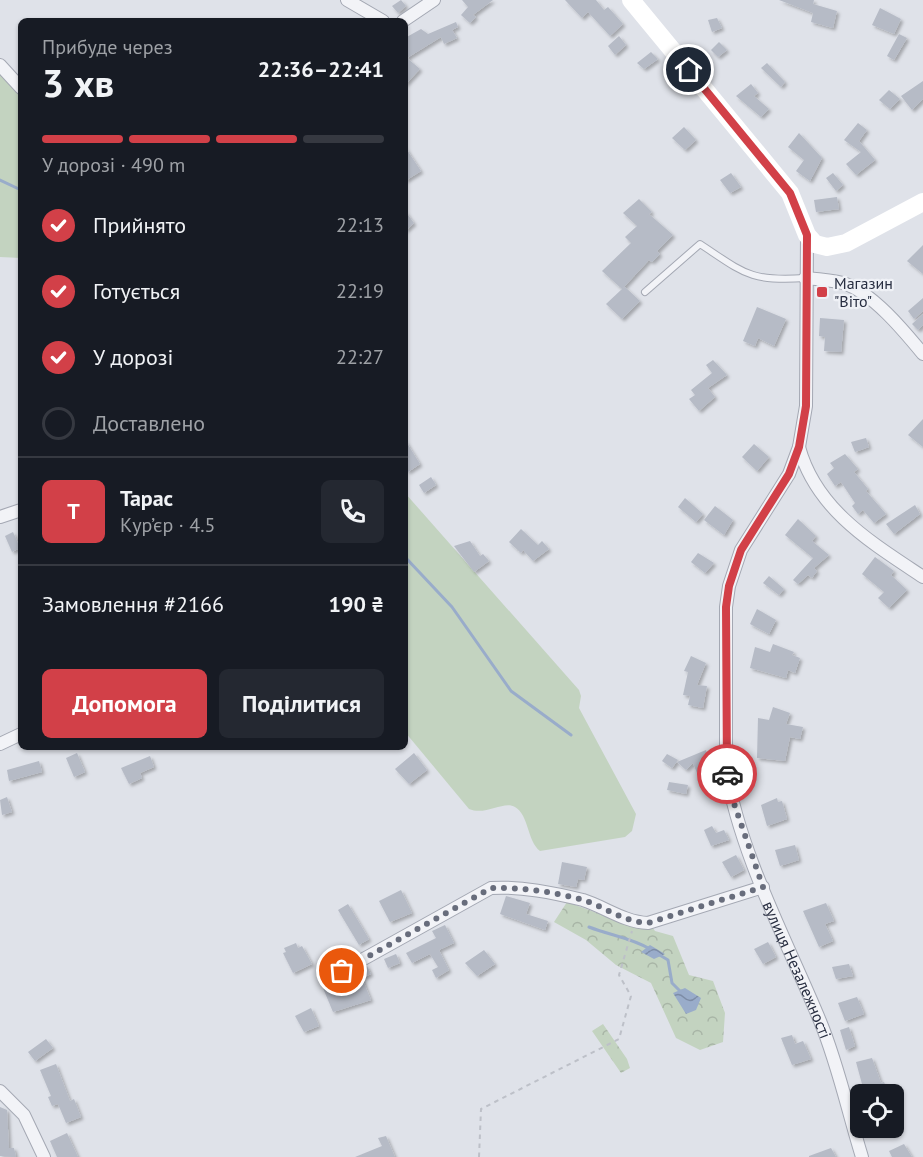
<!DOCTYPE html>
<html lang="uk">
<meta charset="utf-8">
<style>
:root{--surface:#171b24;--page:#242831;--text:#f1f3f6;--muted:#9ea1a6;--line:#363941;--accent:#d24048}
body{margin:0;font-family:"PT Sans",sans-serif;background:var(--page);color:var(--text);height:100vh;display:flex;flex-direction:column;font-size:22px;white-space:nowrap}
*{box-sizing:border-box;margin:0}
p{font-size:20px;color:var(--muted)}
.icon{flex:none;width:33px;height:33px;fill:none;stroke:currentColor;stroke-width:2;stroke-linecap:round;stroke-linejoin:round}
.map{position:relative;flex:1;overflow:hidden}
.sheet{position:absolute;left:18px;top:18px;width:390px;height:732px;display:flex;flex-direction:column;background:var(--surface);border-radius:9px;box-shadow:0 2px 4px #0004}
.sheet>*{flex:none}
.buttons{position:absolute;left:850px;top:1084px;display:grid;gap:12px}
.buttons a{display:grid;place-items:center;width:54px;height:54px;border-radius:9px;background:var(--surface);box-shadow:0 2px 4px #0004;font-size:30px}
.pin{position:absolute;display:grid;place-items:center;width:51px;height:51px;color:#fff;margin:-26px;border:3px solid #fff;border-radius:50%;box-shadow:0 2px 6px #0007}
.courier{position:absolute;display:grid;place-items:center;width:60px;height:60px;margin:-30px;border:4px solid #d24048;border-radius:50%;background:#fff;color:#222;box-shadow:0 2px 8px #0007}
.headline em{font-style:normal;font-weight:700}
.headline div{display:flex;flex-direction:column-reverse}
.headline{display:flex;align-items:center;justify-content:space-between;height:102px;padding:0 24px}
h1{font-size:39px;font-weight:700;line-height:45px}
.bar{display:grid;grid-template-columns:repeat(4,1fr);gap:9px 6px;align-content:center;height:72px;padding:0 24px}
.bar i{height:8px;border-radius:4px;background:var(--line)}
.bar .selected{background:var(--accent)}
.bar p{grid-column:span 4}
.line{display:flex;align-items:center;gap:15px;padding:0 24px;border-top:2px solid var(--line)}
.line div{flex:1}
.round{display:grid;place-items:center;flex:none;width:63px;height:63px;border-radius:9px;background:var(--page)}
ol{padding:0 24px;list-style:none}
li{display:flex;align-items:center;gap:18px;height:66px}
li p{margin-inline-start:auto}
li .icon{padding:6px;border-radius:50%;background:var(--accent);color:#fff;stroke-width:4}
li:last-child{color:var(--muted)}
li i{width:33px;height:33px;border:3px solid var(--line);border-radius:50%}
.cta{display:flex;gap:12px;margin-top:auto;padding:12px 24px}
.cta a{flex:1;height:69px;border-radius:9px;background:var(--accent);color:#fff;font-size:24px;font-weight:700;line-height:69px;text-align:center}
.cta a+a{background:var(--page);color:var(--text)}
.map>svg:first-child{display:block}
</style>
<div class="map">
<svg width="923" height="1157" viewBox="0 0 923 1157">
<defs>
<pattern id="forest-crowns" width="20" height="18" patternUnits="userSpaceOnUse" patternTransform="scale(1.5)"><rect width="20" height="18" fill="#c3d3c0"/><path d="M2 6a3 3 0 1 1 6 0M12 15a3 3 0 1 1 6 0" fill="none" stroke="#a8b5a6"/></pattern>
<pattern id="water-waves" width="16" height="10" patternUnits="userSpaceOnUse" patternTransform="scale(1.5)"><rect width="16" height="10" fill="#99acca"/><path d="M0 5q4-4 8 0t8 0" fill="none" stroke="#7d8ca6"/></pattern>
<filter id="shadow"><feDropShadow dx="2.5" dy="2.5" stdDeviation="1.5" flood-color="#0004"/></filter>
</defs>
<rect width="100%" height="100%" fill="#dfe2e9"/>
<!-- green -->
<path fill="#c3d3c0" d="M0,65L21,88V258L0,257Z
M405,493L579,690L581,696L579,708L636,814L632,831L625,837L540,851C527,841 529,815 515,807C504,800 486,816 469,809L405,732Z"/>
<!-- forest -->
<path fill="url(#forest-crowns)" d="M567,902L619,921L645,917L655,931L673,936L689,975L713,981L725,1013L723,1042L700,1050L676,1038L651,983L616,965L586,940L554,922Z
M603,1024L627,1059L630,1068L621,1073L592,1031Z"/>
<!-- water -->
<path fill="url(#water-waves)" d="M650,945L665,954L654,959L641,952Z
M685,988L701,998L696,1010L686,1014L673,993Z"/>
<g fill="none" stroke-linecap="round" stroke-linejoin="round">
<!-- stream -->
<path stroke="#99acca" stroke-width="3" d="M0,180L21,190
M405,557L452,607L511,691L571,735
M589,927C609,935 632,938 650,949
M658,954L668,960L672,983L681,992"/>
</g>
<!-- building -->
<path fill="#b6bbc6" filter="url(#shadow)" d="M401,0L406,6L398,13L392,6Z
M462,0H493L473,15L476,17L470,23L461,15L468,7Z
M565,0H596L604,10L608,7L623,24L610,36L588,12L582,18Z
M779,0H814L813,4L837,11L833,28L811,22L813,13Z
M880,8L901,19L894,34L872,25Z
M717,18L722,28L712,32L708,20Z
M456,22L458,27L452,30L457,38L444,44L441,37L407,58L420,69L405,85V38L421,29L428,34Z
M899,34L907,38L894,60L887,56Z
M619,36L626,45L615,55L608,46Z
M719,42L727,50L718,57L711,50Z
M651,52L658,59L644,69L637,63Z
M767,63L785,82L781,87L761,68Z
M923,81V99L912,110L901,96Z
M751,84L758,93L754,96L769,109L761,117L736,96Z
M889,90L900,99L890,109L879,100Z
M858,123L867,130L859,141L875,160L856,175L846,164L861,152L844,140Z
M684,127L696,140L685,150L672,138Z
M799,133L822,158L810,181L796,171L804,160L788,147Z
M405,147L421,171L405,181Z
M731,173L741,187L730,193L720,180Z
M833,173L843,185L836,191L826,178Z
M837,197L839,209L816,212L814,200Z
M639,199L652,212L649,214L673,235L657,251L660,254L652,262L649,260L623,288L625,287L640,301L622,319L606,304L622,289L602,271L631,243L625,237L637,226L623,213Z
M405,211L414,223L405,231Z
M923,245V274L907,261Z
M923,298V311L914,319L908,311Z
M757,307L786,319L774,346L758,338L755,346L743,341Z
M923,314V325L918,330L912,324Z
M820,318L844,320L841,352L824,351L825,337L819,336Z
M713,360L727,375L708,388L715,397L699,411L689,399L695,395L691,390L712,373L706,365Z
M923,419V447L908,435Z
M866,438L869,447L855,452L851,442Z
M405,440L420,464L408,472L405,467Z
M754,444L769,457L757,471L742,457Z
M845,454L858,469L854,472L868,489L866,491L886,514L874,523L863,510L858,514L852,506L855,503L841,482L835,486L827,474L834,468L830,463Z
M431,477L436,485L424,493L419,485Z
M685,498L703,514L696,522L678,507Z
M915,505L920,514L894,534L886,524Z
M715,506L733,520L724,535L704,520Z
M798,519L816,536L812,541L829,555L814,568L817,571L812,578L808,575L798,584L793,580L813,558L785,535Z
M521,529L538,545L542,541L549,549L533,561L523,550L521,553L509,542Z
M13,532L20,548L12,552L5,536Z
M470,541L480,556L483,554L489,561L474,572L454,546Z
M698,553L714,563L705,573L691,562Z
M875,557L894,571L891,575L907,590L889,608L878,598L884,592L862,574Z
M769,576L784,589L779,595L763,583Z
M757,609L776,620L769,634L750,624Z
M773,644L794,652L792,655L800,658L795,673L788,670L786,678L750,668L755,647L770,652Z
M691,656L706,663L697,685L707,686L703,708L688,705L690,696L683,695L688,672L684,671Z
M773,707L790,713L786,724L803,727L800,739L790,737L785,761L757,758L758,718L769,720Z
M706,750L711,767L697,773L693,763L686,770L677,762Z
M77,753L85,772L74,777L66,758Z
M414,753L427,770L409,784L395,769Z
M667,754L678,760L672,768L662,761Z
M150,756L154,767L140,773L142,778L129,784L121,768Z
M39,761L42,772L9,781L7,770Z
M669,782L688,785L686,794L667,790Z
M7,797L12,812L2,815L0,800Z
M777,798L778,802L782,801L787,819L767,826L761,805Z
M712,826L716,833L724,830L729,840L711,846L704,830Z
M795,845L799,860L780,866L775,850Z
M736,855L744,870L731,877L722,862Z
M562,862L587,867L584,880L578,879L576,887L558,884Z
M401,890L412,913L390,922L379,901Z
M506,896L530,903L526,914L548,921L545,930L500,914Z
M826,903L834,921L825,924L833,941L819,947L803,911Z
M348,904L369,939L359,945L338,910Z
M445,925L454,943L439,950L449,970L436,978L432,970L438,967L430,954L412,963L406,953L436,938L432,931Z
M768,942L776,957L763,964L754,949Z
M296,943L298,948L302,946L312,964L293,973L283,953L286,952L284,948Z
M484,950L495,964L477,976L465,963Z
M396,954L400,963L388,968L384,959Z
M849,964L853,976L836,979L832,967Z
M367,966L371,974L362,978L371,1000L333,1012L323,988L351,977Z
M857,997L864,1014L845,1021L838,1003Z
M311,1008L319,1026L304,1032L295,1016Z
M849,1027L855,1046L846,1050L840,1030Z
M792,1035L795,1044L803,1041L811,1059L792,1065L781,1038Z
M46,1039L53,1048L35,1061L28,1052Z
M872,1058L881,1083L884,1082L888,1091L865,1095L856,1062Z
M56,1064L70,1101L74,1099L81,1117L66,1123L58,1104L52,1106L48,1097L51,1096L40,1070Z
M0,1107L7,1110L9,1148H14L16,1157L0,1156Z
M67,1133L78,1157H57L50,1141Z
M386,1136L395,1157H355L382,1146L378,1138Z
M904,1144L912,1157H892L889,1151Z
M831,1148L836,1157H809V1156Z"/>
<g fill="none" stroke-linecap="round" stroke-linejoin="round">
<!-- lane casing -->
<g stroke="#a4a8b3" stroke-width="8">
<path id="lane" d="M645,292L700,244C744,273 750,282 805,278"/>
</g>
<!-- street casing -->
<g stroke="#a4a8b3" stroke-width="14">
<g id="street">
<path d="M347,0L383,21"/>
<path d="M403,21L434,0"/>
<path d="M0,65L21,88"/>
<path id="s1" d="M807,235L806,406L799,447L789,474L741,550L729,586L726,607V769C740,855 787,941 820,1021C838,1064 848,1112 862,1157"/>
<path d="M805,278C817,279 831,280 843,283C872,292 904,331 923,354"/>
<path d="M799,447C816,510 872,543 923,577"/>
<path d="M0,517L21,510"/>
<path d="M0,744L21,734"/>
<path d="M342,971L491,888C521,886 554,893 583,900C605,907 624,922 648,923L763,887"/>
<path d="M0,1091L24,1115L44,1157"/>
</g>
</g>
<!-- path -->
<path stroke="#bdc0c8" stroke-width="2" stroke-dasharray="4.5 4.5" stroke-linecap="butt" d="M479,1157L481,1109L619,1039L631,996L619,975L632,931"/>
<!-- lane -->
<use href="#lane" stroke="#f2f3f7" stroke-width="6"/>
<!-- street -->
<use href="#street" stroke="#f2f3f7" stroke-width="12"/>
<!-- secondary -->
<path stroke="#fff" stroke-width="18" d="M631,0L790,193L807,235L815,244L827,247L846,243L923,202"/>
</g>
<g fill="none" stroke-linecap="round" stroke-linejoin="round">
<!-- done -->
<path stroke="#686d7c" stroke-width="6" stroke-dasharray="0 10.8" d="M342,971L491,888C521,887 554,892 583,900C605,907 624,922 648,923L763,887L730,792L727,774"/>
<!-- route -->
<path stroke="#d24048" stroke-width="8" d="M689,70L790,193L807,235L806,406L799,447L789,474L741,550L729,586L726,607L727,774"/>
</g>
<!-- markers -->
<rect fill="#d24048" stroke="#eff1f6" stroke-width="2" x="816" y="286" width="12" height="12" rx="3"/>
<g text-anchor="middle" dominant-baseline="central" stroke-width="4.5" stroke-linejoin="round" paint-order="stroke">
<!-- poi labels -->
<g font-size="16" fill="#282e41" stroke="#eff1f6" text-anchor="start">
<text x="834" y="283">Магазин<tspan x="834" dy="18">"Віто"</tspan></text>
</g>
<!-- street labels -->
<g font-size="16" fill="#282e41" stroke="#eff1f6">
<text stroke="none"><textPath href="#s1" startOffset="766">вулиця Незалежності</textPath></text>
</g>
</g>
</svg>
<div class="buttons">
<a><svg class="icon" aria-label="locate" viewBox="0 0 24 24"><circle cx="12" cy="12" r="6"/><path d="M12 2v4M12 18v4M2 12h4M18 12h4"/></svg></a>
</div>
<div class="pin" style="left:342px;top:971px;background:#ea580c"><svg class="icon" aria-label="bag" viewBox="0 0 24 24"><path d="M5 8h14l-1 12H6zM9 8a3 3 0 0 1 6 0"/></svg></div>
<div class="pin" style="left:689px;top:70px;background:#1f2937"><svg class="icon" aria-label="home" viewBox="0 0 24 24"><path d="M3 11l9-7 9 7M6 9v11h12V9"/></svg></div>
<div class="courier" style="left:727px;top:774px"><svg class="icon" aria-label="car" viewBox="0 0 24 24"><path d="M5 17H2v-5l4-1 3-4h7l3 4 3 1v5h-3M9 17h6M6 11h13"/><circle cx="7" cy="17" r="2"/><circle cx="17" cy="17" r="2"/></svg></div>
<section class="sheet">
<div class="headline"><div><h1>3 хв</h1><p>Прибуде через</p></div><em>22:36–22:41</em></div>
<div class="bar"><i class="selected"></i><i class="selected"></i><i class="selected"></i><i></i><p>У дорозі · 490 m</p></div>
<ol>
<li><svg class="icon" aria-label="check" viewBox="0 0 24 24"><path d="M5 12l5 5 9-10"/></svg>Прийнято<p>22:13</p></li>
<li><svg class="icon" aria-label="check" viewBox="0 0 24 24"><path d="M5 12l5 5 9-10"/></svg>Готується<p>22:19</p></li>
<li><svg class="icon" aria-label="check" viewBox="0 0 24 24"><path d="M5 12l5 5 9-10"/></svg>У дорозі<p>22:27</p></li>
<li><i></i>Доставлено</li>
</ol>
<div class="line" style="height:108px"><b class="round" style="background:var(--accent);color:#fff">Т</b><div><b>Тарас</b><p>Кур’єр · 4.5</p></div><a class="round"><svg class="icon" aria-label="phone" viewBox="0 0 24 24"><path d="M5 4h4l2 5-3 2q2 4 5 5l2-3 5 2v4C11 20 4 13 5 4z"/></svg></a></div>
<div class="line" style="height:78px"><div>Замовлення #2166</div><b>190 ₴</b></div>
<div class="cta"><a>Допомога</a><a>Поділитися</a></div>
</section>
</div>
